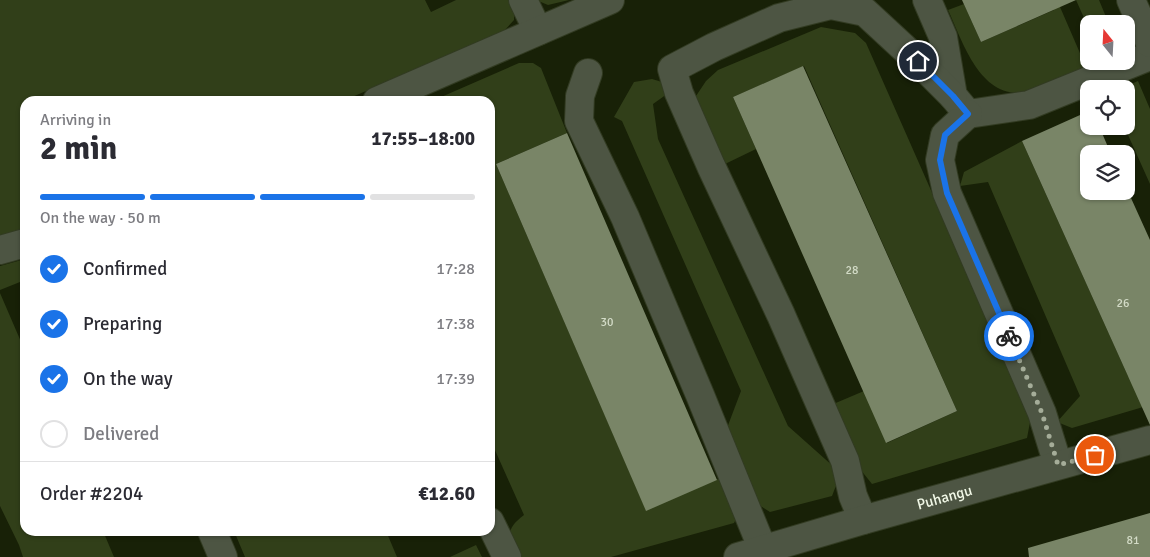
<!DOCTYPE html>
<meta charset="utf-8">
<style>
:root{--surface:#fff;--page:#f2f2f3;--text:#2b2b33;--muted:#7c7c81;--line:#e1e1e2;--accent:#1a73e8}
body{margin:0;font-family:Signika,sans-serif;background:var(--page);color:var(--text);height:100vh;display:flex;flex-direction:column;font-size:19px;white-space:nowrap}
*{box-sizing:border-box;margin:0}
p{font-size:16px;color:var(--muted)}
.icon{flex:none;width:28px;height:28px;fill:none;stroke:currentColor;stroke-width:2;stroke-linecap:round;stroke-linejoin:round}
.map{position:relative;flex:1;overflow:hidden}
.sheet{position:absolute;left:20px;top:96px;width:475px;height:440px;display:flex;flex-direction:column;background:var(--surface);border-radius:15px;box-shadow:0 1px 4px #0004}
.sheet>*{flex:none}
.needle{width:32px;rotate:342deg}
.fabs{position:absolute;left:1080px;top:15px;display:grid;gap:10px}
.fabs a{display:grid;place-items:center;width:55px;height:55px;border-radius:10px;background:var(--surface);box-shadow:0 1px 4px #0004;font-size:25px}
.pin{position:absolute;display:grid;place-items:center;width:42px;height:42px;color:#fff;margin:-21px;border:2px solid #fff;border-radius:50%;box-shadow:0 1px 5px #0007}
.courier{position:absolute;display:grid;place-items:center;width:50px;height:50px;margin:-25px;border:4px solid #1a73e8;border-radius:50%;background:#fff;color:#222;box-shadow:0 1px 6px #0007}
.head em{font-style:normal;font-weight:700}
.head div{display:flex;flex-direction:column-reverse}
.head{display:flex;align-items:center;justify-content:space-between;height:85px;padding:0 20px}
h1{font-size:32px;font-weight:700;line-height:38px}
.bar{display:grid;grid-template-columns:repeat(4,1fr);gap:8px 5px;align-content:center;height:60px;padding:0 20px}
.bar i{height:6px;border-radius:4px;background:var(--line)}
.bar .selected{background:var(--accent)}
.bar p{grid-column:span 4}
.line{display:flex;align-items:center;gap:12px;padding:0 20px;border-top:1px solid var(--line)}
.line div{flex:1}
ol{padding:0 20px;list-style:none}
li{display:flex;align-items:center;gap:15px;height:55px}
li p{margin-inline-start:auto}
li .icon{padding:5px;border-radius:50%;background:var(--accent);color:#fff;stroke-width:4}
li:last-child{color:var(--muted)}
li i{width:28px;height:28px;border:2px solid var(--line);border-radius:50%}
.map>svg:first-child{display:block}
</style>
<div class="map">
<svg width="1150" height="557" viewBox="0 0 1150 557">
<rect width="100%" height="100%" fill="#182107"/>
<!-- green -->
<path fill="#313f19" d="M0,0H425L431,12L456,0H512L514,4V20L504,31L343,101H25V229L0,237Z
M536,0H569L548,5Z
M1057,0L1086,67C1070,74 1042,89 1026,92C980,100 963,42 948,10L964,4L981,42L1054,10Z
M1076,0H1099L1109,24H1089V29Z
M821,27L855,33L866,43L1031,417L1027,438L872,484L860,469L831,405L864,391L887,443L957,411L804,66L733,97L756,149L725,164L696,96L706,81L718,70Z
M519,63H533L541,68L567,133L496,164L646,510L725,476L739,513L734,523L611,557H518C509,537 504,530 524,515L490,439V101H432Z
M652,79L662,82L667,94L653,104L658,139L788,426L834,467L837,483L832,496L770,512L759,505L727,428L741,391L622,121L614,117L634,82Z
M1138,81L1150,109V184L1124,126H1126V89H1120Z
M1022,141L1128,376L1150,405L1072,428L1057,422L1080,396L988,182L960,186L964,172Z
M25,259V280L0,290V266Z
M0,293L25,351V531H103L114,557H23L19,545L0,506Z
M234,531H386L397,557H245Z
M476,545L482,557H450Z"/>
<!-- building -->
<path fill="#798567" d="M962,0H1076L981,42Z
M803,66L957,411L886,443L733,97Z
M1089,111V126H1099L1111,154H1089V191H1126V187L1150,240V425L1022,141Z
M567,133L717,480L646,511L496,164Z
M1150,513V557H1029L1028,548Z"/>
<g fill="none" stroke-linecap="round" stroke-linejoin="round">
<!-- street casing -->
<g stroke="#323b22" stroke-width="30">
<g id="street">
<path d="M523,0L538,31"/>
<path d="M927,0L943,37L953,96L968,114L1029,105L1150,56"/>
<path d="M1131,0L1150,43"/>
<path d="M588,73L580,96L579,121L625,217L700,395L763,550"/>
<path d="M377,101L610,0"/>
<path d="M968,114L945,135L940,160L947,193L1042,413L1058,465"/>
<path d="M0,250L25,243"/>
<path d="M863,520L853,496L845,461L781,315L711,166L679,93L672,69L714,47L779,18L831,5L865,12L918,61L953,96"/>
<path d="M490,522L507,557"/>
<path d="M212,531L223,557"/>
<path id="s1" d="M738,557L863,520L1150,440"/>
</g>
</g>
<!-- street -->
<use href="#street" stroke="#4d5543" stroke-width="28"/>
</g>
<g fill="none" stroke-linecap="round" stroke-linejoin="round">
<!-- done -->
<path stroke="#a5ad99" stroke-width="5" stroke-dasharray="0 9" d="M1009,336L1042,413L1058,465L1095,455"/>
<!-- route -->
<path stroke="#1a73e8" stroke-width="6" d="M918,61L953,96L968,114L945,135L940,160L947,193L1009,336"/>
</g>
<g text-anchor="middle" dominant-baseline="central" stroke-width="4" stroke-linejoin="round" paint-order="stroke">
<!-- number labels -->
<g font-size="12" fill="#d3dbc7">
<text x="852" y="270">28</text>
<text x="1123" y="303">26</text>
<text x="607" y="322">30</text>
<text x="1133" y="540">81</text>
</g>
<!-- street labels -->
<g font-size="15" fill="#f1f8e7" stroke="#182107">
<text stroke="none"><textPath href="#s1" startOffset="215">Puhangu</textPath></text>
</g>
</g>
</svg>
<div class="fabs">
<a><svg class="needle" viewBox="-14 -14 28 28"><path d="M0-13l5 13h-10z" fill="#e53935"/><path d="M0 13l5-13h-10z" fill="#7c7c81"/></svg></a>
<a><svg class="icon" aria-label="locate" viewBox="0 0 24 24"><circle cx="12" cy="12" r="6"/><path d="M12 2v4M12 18v4M2 12h4M18 12h4"/></svg></a>
<a><svg class="icon" aria-label="layers" viewBox="0 0 24 24"><path d="M12 4l9 5-9 5-9-5zM3 14l9 5 9-5"/></svg></a>
</div>
<div class="pin" style="left:1095px;top:455px;background:#ea580c"><svg class="icon" aria-label="bag" viewBox="0 0 24 24"><path d="M5 8h14l-1 12H6zM9 8a3 3 0 0 1 6 0"/></svg></div>
<div class="pin" style="left:918px;top:61px;background:#1f2937"><svg class="icon" aria-label="home" viewBox="0 0 24 24"><path d="M3 11l9-7 9 7M6 9v11h12V9"/></svg></div>
<div class="courier" style="left:1009px;top:336px"><svg class="icon" aria-label="bike" viewBox="0 0 24 24"><circle cx="6" cy="16" r="4"/><circle cx="18" cy="16" r="4"/><path d="M6 16l4-8h5l3 8M10 8l3 8H6M13 5h3"/></svg></div>
<section class="sheet">
<div class="head"><div><h1>2 min</h1><p>Arriving in</p></div><em>17:55–18:00</em></div>
<div class="bar"><i class="selected"></i><i class="selected"></i><i class="selected"></i><i></i><p>On the way · 50 m</p></div>
<ol>
<li><svg class="icon" aria-label="check" viewBox="0 0 24 24"><path d="M5 12l5 5 9-10"/></svg>Confirmed<p>17:28</p></li>
<li><svg class="icon" aria-label="check" viewBox="0 0 24 24"><path d="M5 12l5 5 9-10"/></svg>Preparing<p>17:38</p></li>
<li><svg class="icon" aria-label="check" viewBox="0 0 24 24"><path d="M5 12l5 5 9-10"/></svg>On the way<p>17:39</p></li>
<li><i></i>Delivered</li>
</ol>
<div class="line" style="height:65px"><div>Order #2204</div><b>€12.60</b></div>
</section>
</div>
